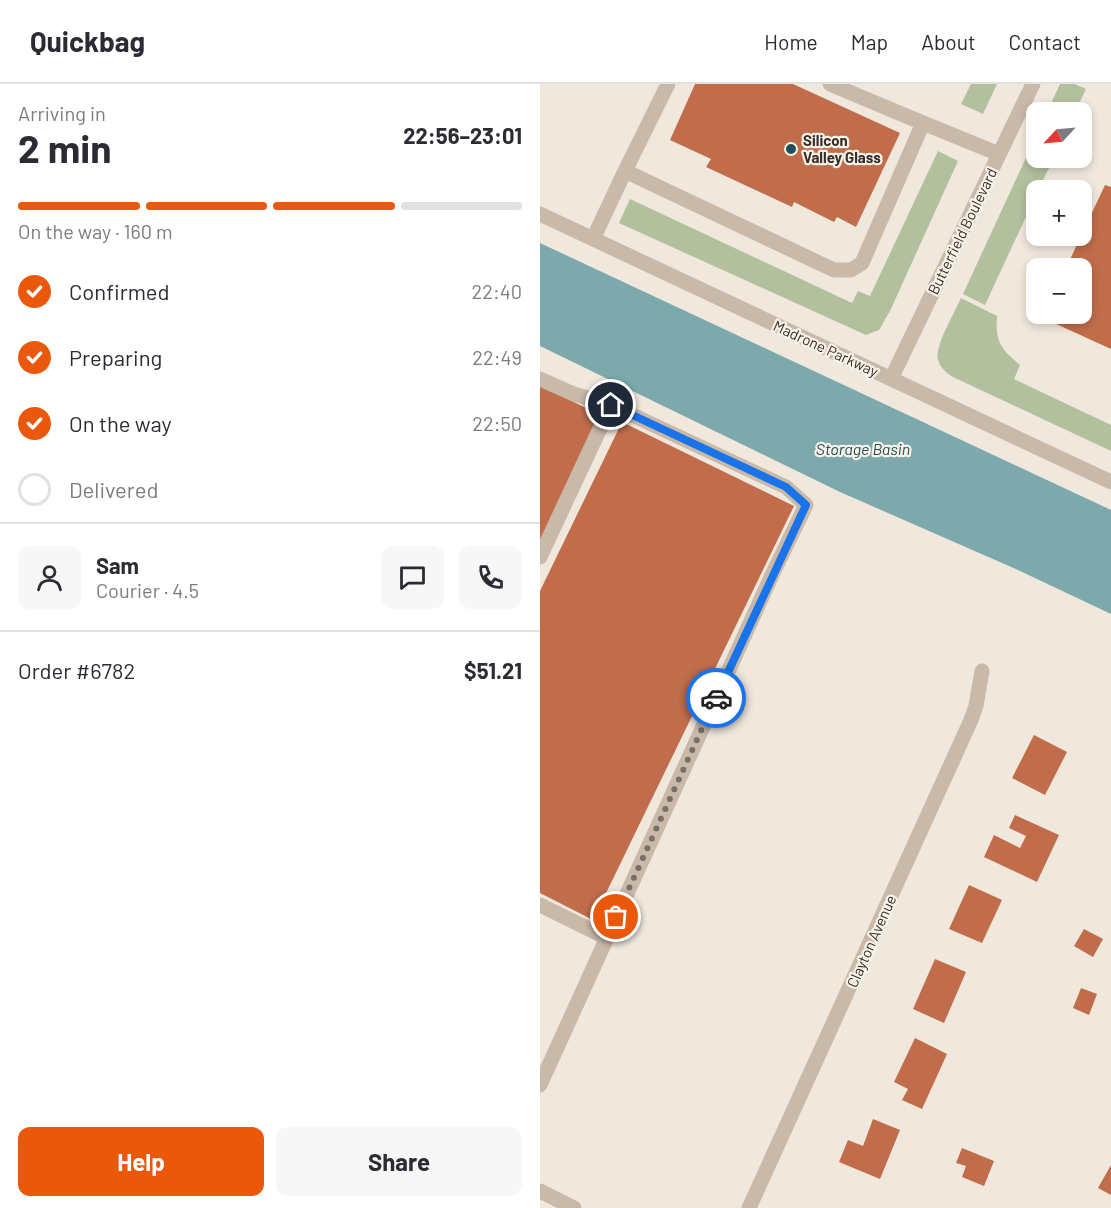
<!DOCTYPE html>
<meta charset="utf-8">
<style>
:root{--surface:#fff;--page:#f7f7f7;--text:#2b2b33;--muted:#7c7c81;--line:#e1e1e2;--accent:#ea580c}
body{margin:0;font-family:Barlow,sans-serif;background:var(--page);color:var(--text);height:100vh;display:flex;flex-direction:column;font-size:22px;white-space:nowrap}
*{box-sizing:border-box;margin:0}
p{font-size:20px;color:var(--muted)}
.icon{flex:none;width:33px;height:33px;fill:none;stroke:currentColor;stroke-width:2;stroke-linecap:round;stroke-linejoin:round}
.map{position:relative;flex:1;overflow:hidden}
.drawer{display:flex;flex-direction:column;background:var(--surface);width:540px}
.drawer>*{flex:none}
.needle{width:39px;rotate:244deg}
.buttons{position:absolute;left:486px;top:18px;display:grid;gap:12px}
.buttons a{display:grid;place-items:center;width:66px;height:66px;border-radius:12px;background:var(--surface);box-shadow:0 3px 9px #0003;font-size:30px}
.pin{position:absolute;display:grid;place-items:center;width:51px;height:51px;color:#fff;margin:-26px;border:3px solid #fff;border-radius:50%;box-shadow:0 2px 6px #0007}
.courier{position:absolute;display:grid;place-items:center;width:60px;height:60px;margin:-30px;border:4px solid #1a73e8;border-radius:50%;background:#fff;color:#222;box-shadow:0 2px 8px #0007}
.headline em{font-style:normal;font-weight:700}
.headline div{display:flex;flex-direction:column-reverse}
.headline{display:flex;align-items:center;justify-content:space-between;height:102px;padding:0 18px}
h1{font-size:39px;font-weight:700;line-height:45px}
.bar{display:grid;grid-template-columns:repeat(4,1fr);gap:9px 6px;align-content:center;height:72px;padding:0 18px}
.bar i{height:8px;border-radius:4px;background:var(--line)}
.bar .active{background:var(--accent)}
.bar p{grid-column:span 4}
.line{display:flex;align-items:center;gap:15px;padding:0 18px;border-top:2px solid var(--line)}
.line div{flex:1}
.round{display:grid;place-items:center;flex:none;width:63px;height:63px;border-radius:12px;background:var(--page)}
ol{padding:0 18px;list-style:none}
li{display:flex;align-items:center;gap:18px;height:66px}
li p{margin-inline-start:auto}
li .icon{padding:6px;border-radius:50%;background:var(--accent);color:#fff;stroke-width:4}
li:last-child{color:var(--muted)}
li i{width:33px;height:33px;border:3px solid var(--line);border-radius:50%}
.action{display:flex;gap:12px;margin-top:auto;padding:12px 18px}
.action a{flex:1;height:69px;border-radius:12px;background:var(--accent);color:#fff;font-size:24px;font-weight:700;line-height:69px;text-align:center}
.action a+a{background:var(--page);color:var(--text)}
header{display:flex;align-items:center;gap:36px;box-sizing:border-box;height:84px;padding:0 30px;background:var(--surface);border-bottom:2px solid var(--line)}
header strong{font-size:28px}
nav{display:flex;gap:33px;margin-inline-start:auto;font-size:21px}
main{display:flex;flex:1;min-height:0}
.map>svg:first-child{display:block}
</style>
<header>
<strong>Quickbag</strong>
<nav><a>Home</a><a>Map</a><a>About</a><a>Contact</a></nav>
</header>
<main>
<section class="drawer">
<div class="headline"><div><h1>2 min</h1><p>Arriving in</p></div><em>22:56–23:01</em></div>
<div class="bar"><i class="active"></i><i class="active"></i><i class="active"></i><i></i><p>On the way · 160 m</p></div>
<ol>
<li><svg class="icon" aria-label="check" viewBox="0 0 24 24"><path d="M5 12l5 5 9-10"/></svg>Confirmed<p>22:40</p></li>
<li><svg class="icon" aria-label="check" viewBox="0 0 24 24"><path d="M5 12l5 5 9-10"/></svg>Preparing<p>22:49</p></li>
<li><svg class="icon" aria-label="check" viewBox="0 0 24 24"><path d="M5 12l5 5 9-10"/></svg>On the way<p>22:50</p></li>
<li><i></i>Delivered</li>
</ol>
<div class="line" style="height:108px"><a class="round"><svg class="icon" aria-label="person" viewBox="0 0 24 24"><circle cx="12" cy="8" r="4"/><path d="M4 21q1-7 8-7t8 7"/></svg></a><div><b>Sam</b><p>Courier · 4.5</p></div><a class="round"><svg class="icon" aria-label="chat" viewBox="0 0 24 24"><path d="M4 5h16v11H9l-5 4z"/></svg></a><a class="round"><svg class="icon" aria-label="phone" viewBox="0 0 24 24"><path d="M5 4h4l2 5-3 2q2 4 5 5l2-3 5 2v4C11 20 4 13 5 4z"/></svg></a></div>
<div class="line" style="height:78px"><div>Order #6782</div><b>$51.21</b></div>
<div class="action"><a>Help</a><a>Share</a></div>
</section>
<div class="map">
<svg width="571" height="1124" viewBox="0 0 571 1124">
<rect width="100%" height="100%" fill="#f1e8dd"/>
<!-- green -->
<path fill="#b3c09d" d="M431,0H457L443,30L421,20Z
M520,0H535L546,5L535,28H507Z
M496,52V74H514L498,106H496V111L445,221L423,210Z
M398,67L418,77L350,227L339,246L326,251L79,139L90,115L312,219L318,207L330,212Z
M421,214L457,232C455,258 461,265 480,281L474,295L571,341V367L413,293C407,289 401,285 398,276C394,263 415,228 421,214Z"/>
<!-- water -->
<path fill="#7da9ad" d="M0,159L571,426V530L478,486L300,408L0,262Z"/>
<!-- building -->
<path fill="#c16d4b" d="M155,0H253L360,49L316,143L297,133L294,138L254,118L252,123L166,83L171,75L130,56Z
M565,101L571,103V265L503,234L506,230H542V184H526Z
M0,302L61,331L0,462Z
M82,338L254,422L53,836L0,809V507Z
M494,651L527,668L505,711L472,694Z
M475,731L519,751L497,798L444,773L454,751L480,764L486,752L469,744Z
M429,801L462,816L442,859L409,845Z
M544,845L563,855L553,873L534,862Z
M395,875L426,888L404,939L373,925Z
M541,904L557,910L549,931L533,924Z
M375,954L407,970L382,1025L362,1016L368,1005L354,998Z
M333,1035L360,1046L340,1095L299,1078L308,1056L323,1062Z
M422,1064L454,1077L444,1102L422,1093L426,1082L416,1079Z
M571,1081V1111L558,1104Z"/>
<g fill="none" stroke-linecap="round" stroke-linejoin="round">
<!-- minor -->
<path stroke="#c9b9a9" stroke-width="15" d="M290,0L383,39
M85,87L128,0
M0,130L571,398
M53,155L85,87L294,186H311L322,179L383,39L459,70
M0,295L34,310L71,321
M351,295L493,0
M0,473L71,321L246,403L266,421L232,491L0,1001
M0,821L67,854
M0,1107L34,1124
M209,1124L431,636L436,622L442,587"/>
</g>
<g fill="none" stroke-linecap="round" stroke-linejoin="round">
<!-- done -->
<path stroke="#776f68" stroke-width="6" stroke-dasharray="0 10.8" d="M76,833L176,614"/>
<!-- route -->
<path stroke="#1a73e8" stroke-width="8" d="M71,321L246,403L266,421L176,614"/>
</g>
<!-- markers -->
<circle fill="#205056" stroke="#f9f2e9" stroke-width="2" cx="251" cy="65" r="6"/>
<g text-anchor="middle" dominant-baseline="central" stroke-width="4.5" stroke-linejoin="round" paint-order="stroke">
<!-- poi labels -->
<g font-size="15" font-weight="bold" fill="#362e29" stroke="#f9f2e9" text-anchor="start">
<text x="263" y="56">Silicon<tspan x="263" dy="17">Valley Glass</tspan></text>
</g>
<!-- street labels -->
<g font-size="15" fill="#362e29" stroke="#f9f2e9">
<text transform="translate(422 147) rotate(-64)">Butterfield Boulevard</text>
<text transform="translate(286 264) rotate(25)">Madrone Parkway</text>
<text transform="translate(331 857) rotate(-66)">Clayton Avenue</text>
</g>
<!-- water labels -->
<g font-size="16" font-style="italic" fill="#205056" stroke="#f9f2e9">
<text x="323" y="364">Storage Basin</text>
</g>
</g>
</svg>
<div class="buttons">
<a><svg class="needle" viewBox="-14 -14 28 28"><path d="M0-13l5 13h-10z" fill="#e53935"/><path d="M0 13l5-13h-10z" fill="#7c7c81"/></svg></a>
<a>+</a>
<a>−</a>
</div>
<div class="pin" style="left:76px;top:833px;background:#ea580c"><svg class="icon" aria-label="bag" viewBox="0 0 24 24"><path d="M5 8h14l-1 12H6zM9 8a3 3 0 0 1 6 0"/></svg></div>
<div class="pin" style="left:71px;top:321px;background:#1f2937"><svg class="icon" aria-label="home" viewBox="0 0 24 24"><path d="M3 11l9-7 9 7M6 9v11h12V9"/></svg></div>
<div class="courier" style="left:176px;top:614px"><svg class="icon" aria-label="car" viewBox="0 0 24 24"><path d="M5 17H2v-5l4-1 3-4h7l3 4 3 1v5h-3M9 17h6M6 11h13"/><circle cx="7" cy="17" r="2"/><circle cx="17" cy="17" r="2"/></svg></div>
</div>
</main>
